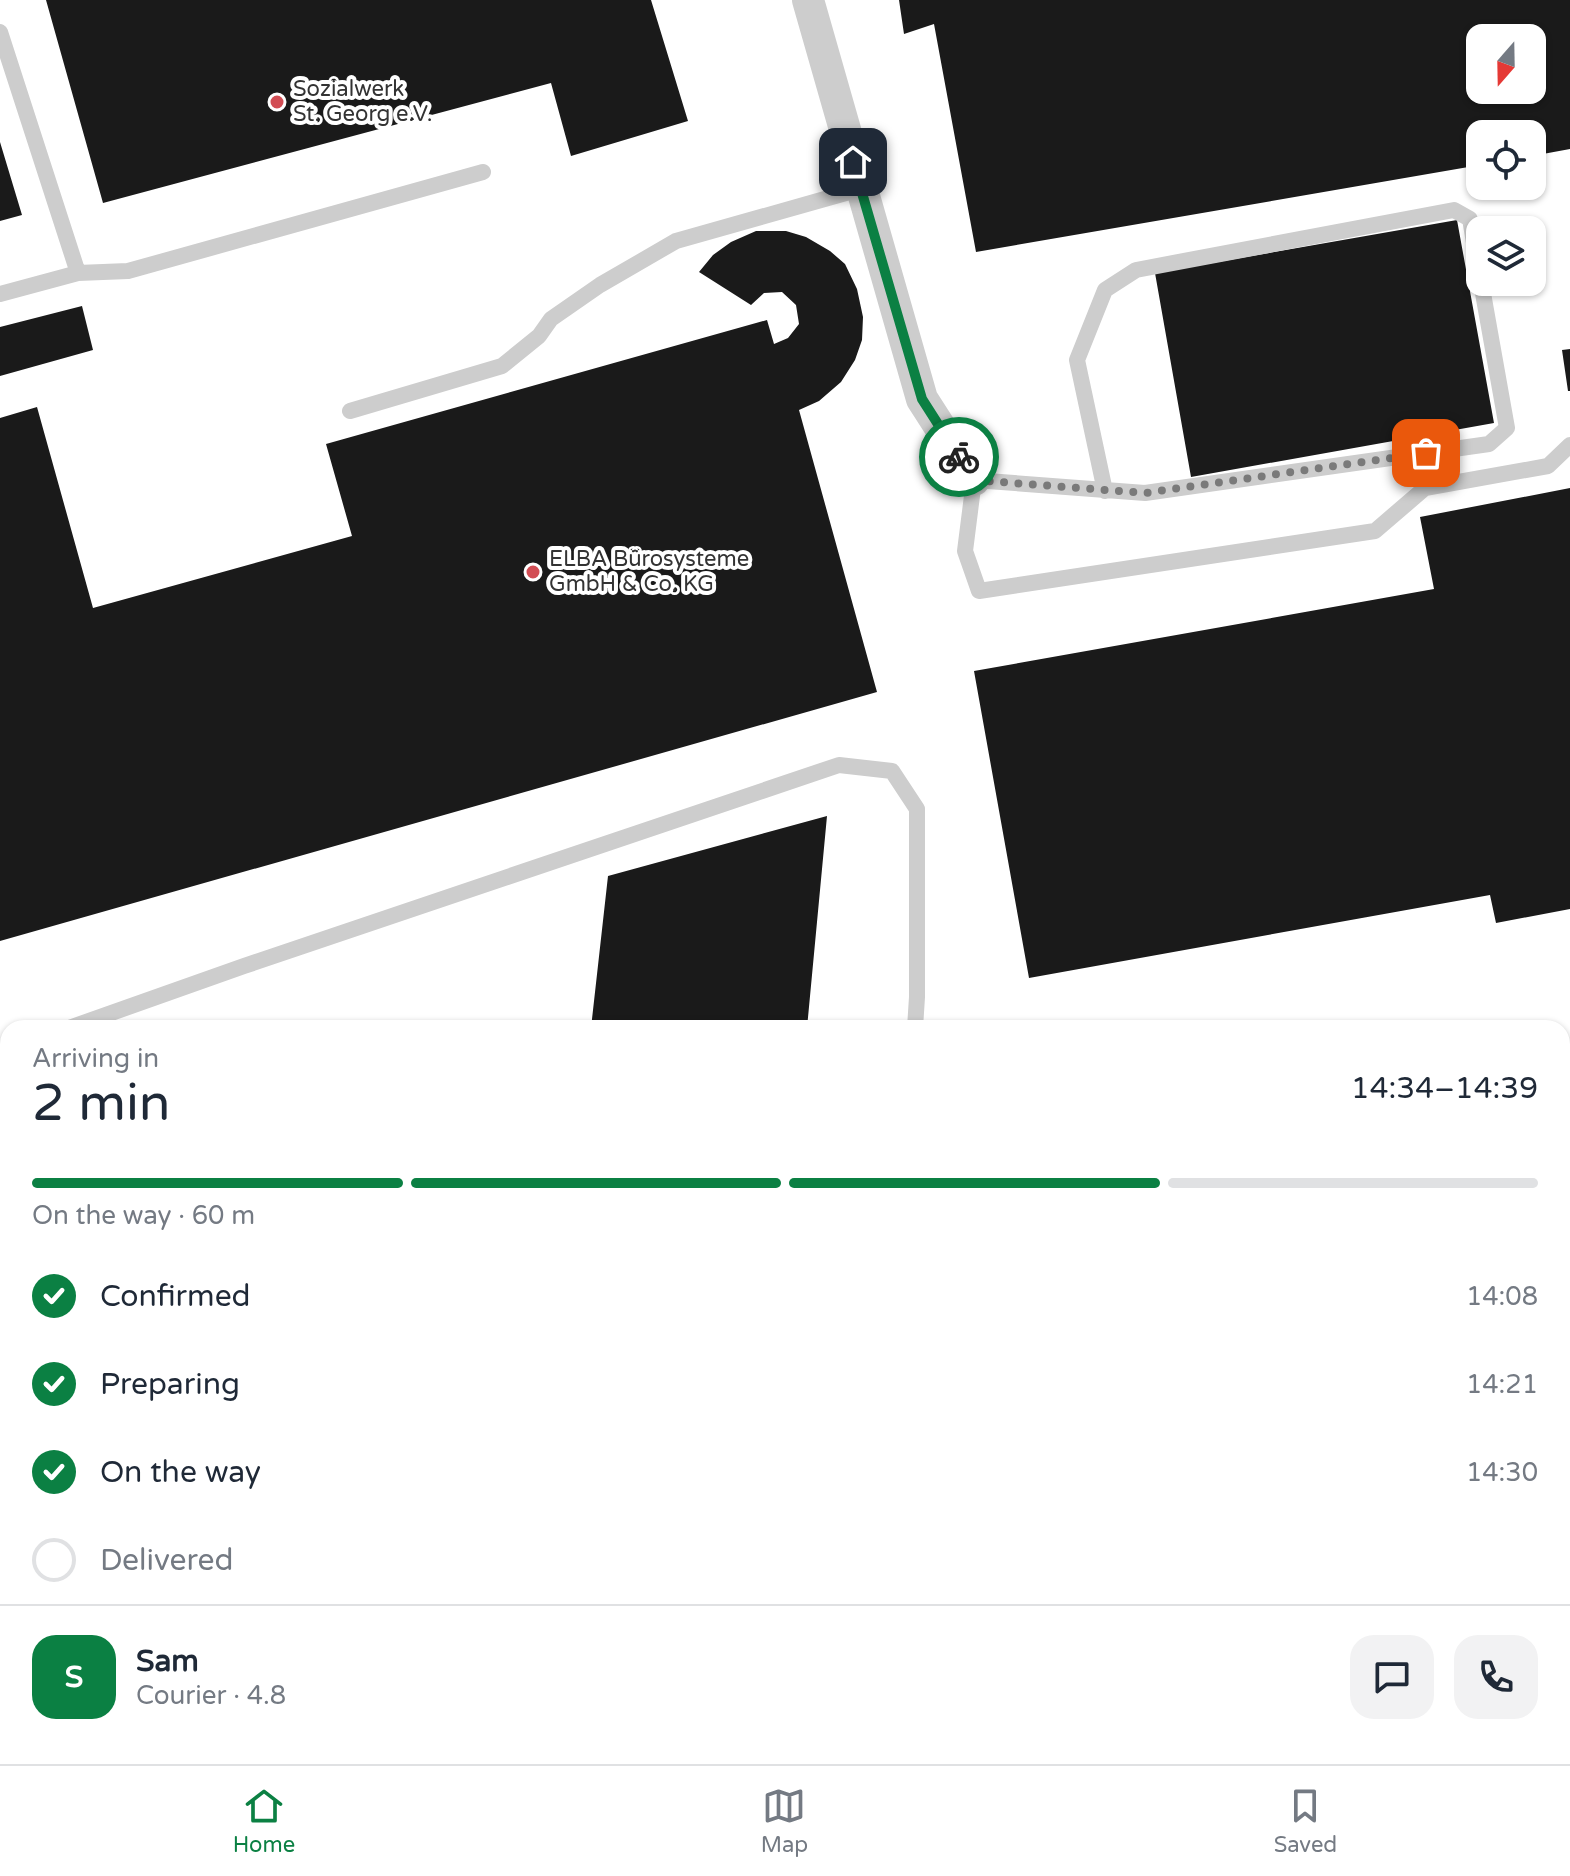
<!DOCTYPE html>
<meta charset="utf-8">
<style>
:root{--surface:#fff;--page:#f2f2f3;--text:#1f2937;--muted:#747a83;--line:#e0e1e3;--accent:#0b8043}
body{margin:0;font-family:"Varela Round",sans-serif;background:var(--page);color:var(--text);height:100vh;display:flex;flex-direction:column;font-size:30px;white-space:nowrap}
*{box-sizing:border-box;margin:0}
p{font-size:26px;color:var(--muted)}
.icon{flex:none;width:44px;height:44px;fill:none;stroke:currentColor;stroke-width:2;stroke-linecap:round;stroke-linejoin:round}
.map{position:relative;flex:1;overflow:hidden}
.sheet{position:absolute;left:0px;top:1020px;width:1570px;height:744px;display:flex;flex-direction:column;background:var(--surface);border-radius:24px 24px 0 0;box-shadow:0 2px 6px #0004}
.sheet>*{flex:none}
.needle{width:52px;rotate:200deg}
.tools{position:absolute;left:1466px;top:24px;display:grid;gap:16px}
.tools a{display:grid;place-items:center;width:80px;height:80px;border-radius:16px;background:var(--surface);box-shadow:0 2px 6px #0004;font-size:40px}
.pin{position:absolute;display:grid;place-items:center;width:68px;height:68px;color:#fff;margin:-34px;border-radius:16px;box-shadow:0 4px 12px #0006}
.courier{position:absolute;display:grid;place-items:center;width:80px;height:80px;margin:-40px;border:6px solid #0b8043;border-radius:50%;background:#fff;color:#222;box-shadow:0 2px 10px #0007}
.head em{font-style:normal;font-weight:600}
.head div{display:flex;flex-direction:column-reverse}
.head{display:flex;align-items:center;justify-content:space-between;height:136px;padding:0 32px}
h1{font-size:52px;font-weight:600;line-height:60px}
.bar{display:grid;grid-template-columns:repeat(4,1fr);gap:12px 8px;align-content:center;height:96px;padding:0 32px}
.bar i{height:10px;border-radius:6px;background:var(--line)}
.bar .current{background:var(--accent)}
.bar p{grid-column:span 4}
.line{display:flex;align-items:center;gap:20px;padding:0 32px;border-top:2px solid var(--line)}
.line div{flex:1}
.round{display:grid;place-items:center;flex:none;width:84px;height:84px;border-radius:24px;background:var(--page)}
ol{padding:0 32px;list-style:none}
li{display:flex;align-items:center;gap:24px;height:88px}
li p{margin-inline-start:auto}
li .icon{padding:8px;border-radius:50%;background:var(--accent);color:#fff;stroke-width:4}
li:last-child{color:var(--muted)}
li i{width:44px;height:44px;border:4px solid var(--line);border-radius:50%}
.tabs{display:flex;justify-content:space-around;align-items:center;height:112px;border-top:2px solid var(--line);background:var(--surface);font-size:22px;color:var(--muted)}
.tabs a{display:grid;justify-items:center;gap:4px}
.tabs .current{color:var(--accent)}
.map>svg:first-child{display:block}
</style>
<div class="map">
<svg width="1570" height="1764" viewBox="0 0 1570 1764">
<rect width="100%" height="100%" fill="#fff"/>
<!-- building -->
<path fill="#1a1a1a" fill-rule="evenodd" d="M46,0H651L688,121L571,156L551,83L103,203Z
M899,0H1570V149L1532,156V134H1480V165L976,252L934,24L904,34ZM1480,38H1532V90H1480Z
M0,142L22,215L0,221Z
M1457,220L1494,423L1191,477L1155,273Z
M756,231H786L806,237L830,251L845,264L857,289L863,317L862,340L855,360L841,382L819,401L799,410L877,692L0,941V418L37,407L93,608L352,536L326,444L767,320L774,344L788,338L799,324L796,305L782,292L764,293L751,305L699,272L713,255L731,242Z
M82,306L93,350L0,376V327Z
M1570,349V391H1568L1562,350Z
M1570,488V909L1496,923L1490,895L1029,978L974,671L1434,589L1420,517Z
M827,816L807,1028H591L608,876Z
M0,1177L8,1178V1596L0,1595Z
M989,1756H1144V1764H988Z
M1218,1756H1296V1764H1218Z
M1463,1756H1564L1563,1764H1462Z"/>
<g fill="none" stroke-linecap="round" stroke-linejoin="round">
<!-- service -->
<path stroke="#cdcdcd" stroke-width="16" d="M0,32L78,273L0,294
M78,273L128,271L483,172
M1481,282L1507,428L1489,444L1145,493L974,480L965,551L979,591L1375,531L1425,488L1548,466L1570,445
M350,411L502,366L539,336L551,319L600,285L676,241L860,189
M1105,491L1077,360L1105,290L1136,270L1454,210L1470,219L1480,278
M69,1028L244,966L839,765L892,771L917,809V997L915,1028
M0,1091L8,1083
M1562,1623L1570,1637
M685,1764L686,1756
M1207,1764L1208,1756
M1313,1764L1314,1756
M1435,1764V1756"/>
<!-- minor -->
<path stroke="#cdcdcd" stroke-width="32" d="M808,0L922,399L974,480
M1562,1607L1570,1604"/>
</g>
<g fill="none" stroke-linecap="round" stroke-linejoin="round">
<!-- done -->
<path stroke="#7a7a7a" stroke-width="8" stroke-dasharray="0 14.4" d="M959,457L974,480L1145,493L1426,453"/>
<!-- route -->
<path stroke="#0b8043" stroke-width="10" d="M853,162L922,399L959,457"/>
</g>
<!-- markers -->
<g fill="#d24d54" stroke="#fff" stroke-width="3">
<circle cx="277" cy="102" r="8"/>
<circle cx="533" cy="572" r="8"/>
</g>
<g text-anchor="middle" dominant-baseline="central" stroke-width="8" stroke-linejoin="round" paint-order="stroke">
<!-- poi labels -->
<g font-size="22" fill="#333" stroke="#fff" text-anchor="start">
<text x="293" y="89">Sozialwerk<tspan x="293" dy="25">St. Georg e.V.</tspan></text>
<text x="549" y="559">ELBA Bürosysteme<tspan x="549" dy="25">GmbH &amp; Co. KG</tspan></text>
</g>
</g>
</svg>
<div class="tools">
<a><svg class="needle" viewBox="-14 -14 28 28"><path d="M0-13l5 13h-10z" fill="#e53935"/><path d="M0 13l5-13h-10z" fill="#747a83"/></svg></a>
<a><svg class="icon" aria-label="locate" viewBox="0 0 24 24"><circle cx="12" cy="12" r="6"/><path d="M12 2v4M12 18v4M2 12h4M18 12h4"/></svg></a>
<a><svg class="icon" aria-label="layers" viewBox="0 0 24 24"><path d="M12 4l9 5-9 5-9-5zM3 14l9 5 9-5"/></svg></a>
</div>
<div class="pin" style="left:1426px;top:453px;background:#ea580c"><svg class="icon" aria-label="bag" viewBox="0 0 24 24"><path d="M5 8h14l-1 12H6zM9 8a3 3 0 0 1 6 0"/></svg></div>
<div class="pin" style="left:853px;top:162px;background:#1f2937"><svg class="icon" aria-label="home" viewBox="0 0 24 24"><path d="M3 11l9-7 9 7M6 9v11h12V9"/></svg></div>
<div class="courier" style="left:959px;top:457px"><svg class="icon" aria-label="bike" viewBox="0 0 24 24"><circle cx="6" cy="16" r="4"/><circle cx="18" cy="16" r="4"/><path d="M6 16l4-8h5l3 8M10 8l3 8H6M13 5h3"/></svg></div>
<section class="sheet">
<div class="head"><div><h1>2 min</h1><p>Arriving in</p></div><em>14:34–14:39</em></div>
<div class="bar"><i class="current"></i><i class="current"></i><i class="current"></i><i></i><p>On the way · 60 m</p></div>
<ol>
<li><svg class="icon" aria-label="check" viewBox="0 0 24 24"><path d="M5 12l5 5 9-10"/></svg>Confirmed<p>14:08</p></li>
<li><svg class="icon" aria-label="check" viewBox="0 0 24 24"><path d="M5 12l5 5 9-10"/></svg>Preparing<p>14:21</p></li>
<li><svg class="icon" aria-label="check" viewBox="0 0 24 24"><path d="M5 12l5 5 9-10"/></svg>On the way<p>14:30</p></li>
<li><i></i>Delivered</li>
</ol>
<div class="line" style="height:144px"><b class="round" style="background:var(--accent);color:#fff">S</b><div><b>Sam</b><p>Courier · 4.8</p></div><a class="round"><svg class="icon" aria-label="chat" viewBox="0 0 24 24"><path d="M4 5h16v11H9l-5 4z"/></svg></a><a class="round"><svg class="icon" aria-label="phone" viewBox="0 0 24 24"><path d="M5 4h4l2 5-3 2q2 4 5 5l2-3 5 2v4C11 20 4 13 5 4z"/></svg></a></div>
</section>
</div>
<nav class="tabs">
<a class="current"><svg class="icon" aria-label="home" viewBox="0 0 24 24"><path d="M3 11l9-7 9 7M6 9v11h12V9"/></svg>Home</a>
<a><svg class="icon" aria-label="map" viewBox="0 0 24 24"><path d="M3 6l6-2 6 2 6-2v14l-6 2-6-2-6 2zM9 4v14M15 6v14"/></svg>Map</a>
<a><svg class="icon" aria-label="saved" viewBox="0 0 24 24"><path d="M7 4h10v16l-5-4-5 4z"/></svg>Saved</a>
</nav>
